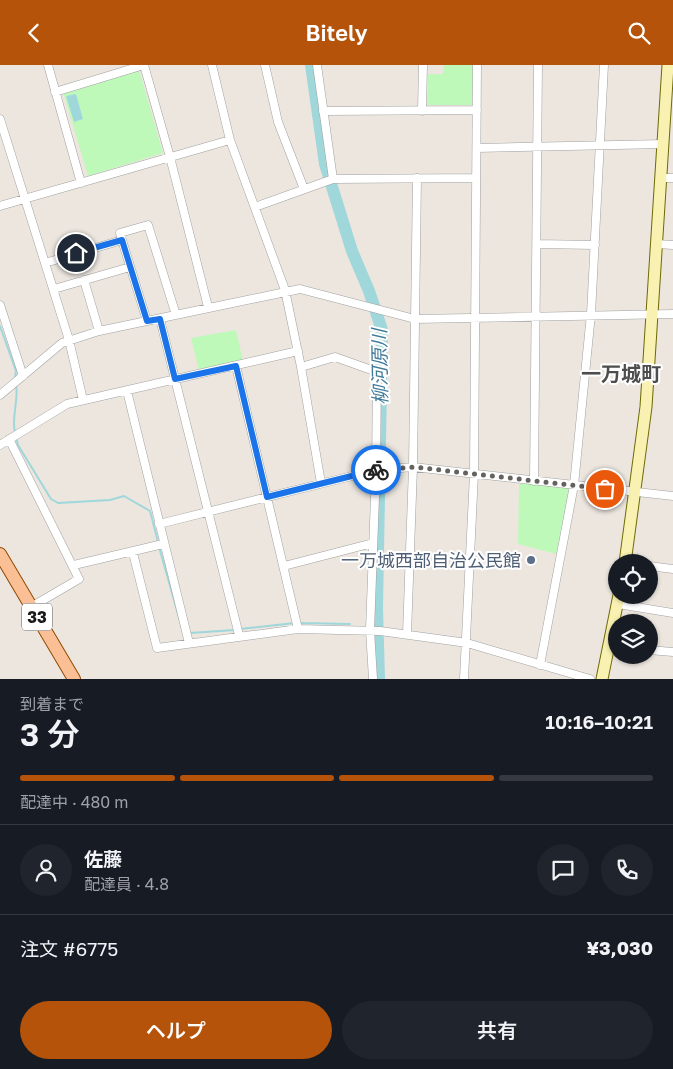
<!DOCTYPE html>
<html lang="ja">
<meta charset="utf-8">
<style>
:root{--surface:#171b24;--page:#20242c;--text:#f1f3f6;--muted:#9ea1a6;--line:#363941;--accent:#b45309}
body{margin:0;font-family:"Golos Text","Noto Sans JP",sans-serif;background:var(--page);color:var(--text);height:100vh;display:flex;flex-direction:column;font-size:19px;white-space:nowrap}
*{box-sizing:border-box;margin:0}
p{font-size:16px;color:var(--muted)}
.icon{flex:none;width:28px;height:28px;fill:none;stroke:currentColor;stroke-width:2;stroke-linecap:round;stroke-linejoin:round}
.map{position:relative;height:614px;overflow:hidden}
.side{display:flex;flex-direction:column;background:var(--surface);flex:1}
.side>*{flex:none}
.fabs{position:absolute;left:608px;top:489px;display:grid;gap:10px}
.fabs a{display:grid;place-items:center;width:50px;height:50px;border-radius:50%;background:var(--surface);box-shadow:0 1px 4px #0004;font-size:25px}
.pin{position:absolute;display:grid;place-items:center;width:42px;height:42px;color:#fff;margin:-21px;border:2px solid #fff;border-radius:50%;box-shadow:0 1px 5px #0007}
.courier{position:absolute;display:grid;place-items:center;width:50px;height:50px;margin:-25px;border:4px solid #1a73e8;border-radius:50%;background:#fff;color:#222;box-shadow:0 1px 6px #0007}
.summary em{font-style:normal;font-weight:600}
.summary div{display:flex;flex-direction:column-reverse}
.summary{display:flex;align-items:center;justify-content:space-between;height:85px;padding:0 20px}
h1{font-size:32px;font-weight:600;line-height:38px}
.bar{display:grid;grid-template-columns:repeat(4,1fr);gap:8px 5px;align-content:center;height:60px;padding:0 20px}
.bar i{height:6px;border-radius:4px;background:var(--line)}
.bar .on{background:var(--accent)}
.bar p{grid-column:span 4}
.line{display:flex;align-items:center;gap:12px;padding:0 20px;border-top:1px solid var(--line)}
.line div{flex:1}
.round{display:grid;place-items:center;flex:none;width:52px;height:52px;border-radius:26px;background:var(--page)}
.primary-button{display:flex;gap:10px;margin-top:auto;padding:10px 20px}
.primary-button a{flex:1;height:58px;border-radius:30px;background:var(--accent);color:#fff;font-size:20px;font-weight:600;line-height:58px;text-align:center}
.primary-button a+a{background:var(--page);color:var(--text)}
header{display:flex;justify-content:space-between;align-items:center;height:65px;padding:0 20px;background:var(--accent);color:#fff;font-size:22px;font-weight:600}
.map>svg:first-child{display:block}
</style>
<header><svg class="icon" aria-label="back" viewBox="0 0 24 24"><path d="M15 5l-7 7 7 7"/></svg>Bitely<svg class="icon" aria-label="search" viewBox="0 0 24 24"><circle cx="10" cy="10" r="6"/><path d="M15 15l6 6"/></svg></header>
<div class="map">
<svg width="673" height="614" viewBox="0 0 673 614">
<rect width="100%" height="100%" fill="#ece6df"/>
<!-- park -->
<path fill="#bff9ba" d="M444,0H473L472,40H427L428,9H443Z
M139,5L163,88L88,111L63,27Z
M236,265L243,296L199,306L191,273Z
M523,418L567,422L569,425L556,489L518,479L519,420Z"/>
<!-- water -->
<path fill="#9fd7db" d="M76,29L83,54L74,57L66,31Z"/>
<g fill="none" stroke-linecap="round" stroke-linejoin="round">
<!-- stream -->
<path stroke="#9fd7db" stroke-width="2" d="M0,261L16,306L15,313
M15,368C11,352 19,336 16,320
M16,372L18,380L51,434L58,438L110,435L124,431L150,446L158,477
M159,482L182,563
M299,558L350,559
M240,564L295,558
M190,568L235,565"/>
<!-- river -->
<path stroke="#9fd7db" stroke-width="12" d="M311,0L325,99L352,186L369,226L382,265L377,543L379,614"/>
<!-- street casing -->
<g stroke="#a1a1a1" stroke-width="9">
<path id="street" d="M48,0L81,118
M144,0L170,92L208,242
M212,0L230,75L285,225L301,302L321,418
M265,0L278,57L304,124
M317,0L333,114
M55,27L144,0
M323,46L477,45
M422,46L423,0
M0,54L69,275L83,335
M477,83L664,79
M662,113H673
M0,141L230,75
M255,142L333,114L476,113
M122,175L120,168L148,160L176,250
M537,179L595,180
M657,179L673,180
M45,198L122,175L147,256
M84,215L99,266
M54,224L130,202
M0,240L23,311
M160,254L239,570
M236,301L298,564
M301,302L335,292L377,307L376,405L370,565L373,614
M127,326L189,578
M0,330L62,278L99,266L300,224L415,254L673,249
M9,374L79,514L31,542
M0,380L67,339L298,286
M534,416L538,0
M159,459L376,405L413,402L673,431
M133,488L157,583L298,564L380,566L467,578L590,614
M74,500L163,479
M284,501L373,478
M649,501L673,504
M618,539L673,548
M407,569L413,402L417,113
M649,585L673,587
M540,600L574,420L591,249L604,0
M464,614L474,409L477,0"/>
</g>
<!-- secondary casing -->
<g stroke="#6e6905" stroke-width="13">
<path id="secondary" d="M625,498L646,342L668,0
M602,614L619,530"/>
</g>
<!-- primary casing -->
<g stroke="#914a00" stroke-width="14">
<path id="primary" d="M0,489L74,614"/>
</g>
<!-- street -->
<use href="#street" stroke="#fff" stroke-width="8"/>
<!-- secondary -->
<use href="#secondary" stroke="#f9f1b1" stroke-width="11"/>
<!-- primary -->
<use href="#primary" stroke="#fbbf95" stroke-width="12"/>
</g>
<g fill="none" stroke-linecap="round" stroke-linejoin="round">
<!-- done -->
<path stroke="#64615f" stroke-width="5" stroke-dasharray="0 9" d="M376,405L414,402L605,424"/>
<!-- route -->
<path stroke="#1a73e8" stroke-width="6" d="M76,188L122,175L147,256L160,254L175,314L236,301L267,432L376,405"/>
</g>
<!-- markers -->
<circle fill="#5c6f8a" stroke="#fff" stroke-width="2" cx="531" cy="495" r="5"/>
<g text-anchor="middle" dominant-baseline="central" stroke-width="4" stroke-linejoin="round" paint-order="stroke">
<!-- shield labels -->
<rect fill="#fff" stroke="#5f5f5f" stroke-width="1" x="22" y="538.5" width="30" height="27" rx="4"/>
<g font-size="16" font-weight="bold" fill="#1a1a1a">
<text x="37" y="552">33</text>
</g>
<!-- service labels -->
<g font-size="18" fill="#4e5e75" stroke="#fff" text-anchor="end">
<text x="521" y="495">一万城西部自治公民館</text>
</g>
<!-- water labels -->
<g font-size="19" font-style="italic" fill="#427b9a" stroke="#fff">
<text transform="translate(379 302) rotate(-91)">柳河原川</text>
</g>
<!-- quarter labels -->
<g font-size="20" font-weight="bold" fill="#4d4d4d" stroke="#fff">
<text x="621" y="308">一万城町</text>
</g>
</g>
</svg>
<div class="fabs">
<a><svg class="icon" aria-label="locate" viewBox="0 0 24 24"><circle cx="12" cy="12" r="6"/><path d="M12 2v4M12 18v4M2 12h4M18 12h4"/></svg></a>
<a><svg class="icon" aria-label="layers" viewBox="0 0 24 24"><path d="M12 4l9 5-9 5-9-5zM3 14l9 5 9-5"/></svg></a>
</div>
<div class="pin" style="left:605px;top:424px;background:#ea580c"><svg class="icon" aria-label="bag" viewBox="0 0 24 24"><path d="M5 8h14l-1 12H6zM9 8a3 3 0 0 1 6 0"/></svg></div>
<div class="pin" style="left:76px;top:188px;background:#1f2937"><svg class="icon" aria-label="home" viewBox="0 0 24 24"><path d="M3 11l9-7 9 7M6 9v11h12V9"/></svg></div>
<div class="courier" style="left:376px;top:405px"><svg class="icon" aria-label="bike" viewBox="0 0 24 24"><circle cx="6" cy="16" r="4"/><circle cx="18" cy="16" r="4"/><path d="M6 16l4-8h5l3 8M10 8l3 8H6M13 5h3"/></svg></div>
</div>
<section class="side">
<div class="summary"><div><h1>3 分</h1><p>到着まで</p></div><em>10:16–10:21</em></div>
<div class="bar"><i class="on"></i><i class="on"></i><i class="on"></i><i></i><p>配達中 · 480 m</p></div>
<div class="line" style="height:90px"><a class="round"><svg class="icon" aria-label="person" viewBox="0 0 24 24"><circle cx="12" cy="8" r="4"/><path d="M4 21q1-7 8-7t8 7"/></svg></a><div><b>佐藤</b><p>配達員 · 4.8</p></div><a class="round"><svg class="icon" aria-label="chat" viewBox="0 0 24 24"><path d="M4 5h16v11H9l-5 4z"/></svg></a><a class="round"><svg class="icon" aria-label="phone" viewBox="0 0 24 24"><path d="M5 4h4l2 5-3 2q2 4 5 5l2-3 5 2v4C11 20 4 13 5 4z"/></svg></a></div>
<div class="line" style="height:65px"><div>注文 #6775</div><b>¥3,030</b></div>
<div class="primary-button"><a>ヘルプ</a><a>共有</a></div>
</section>
